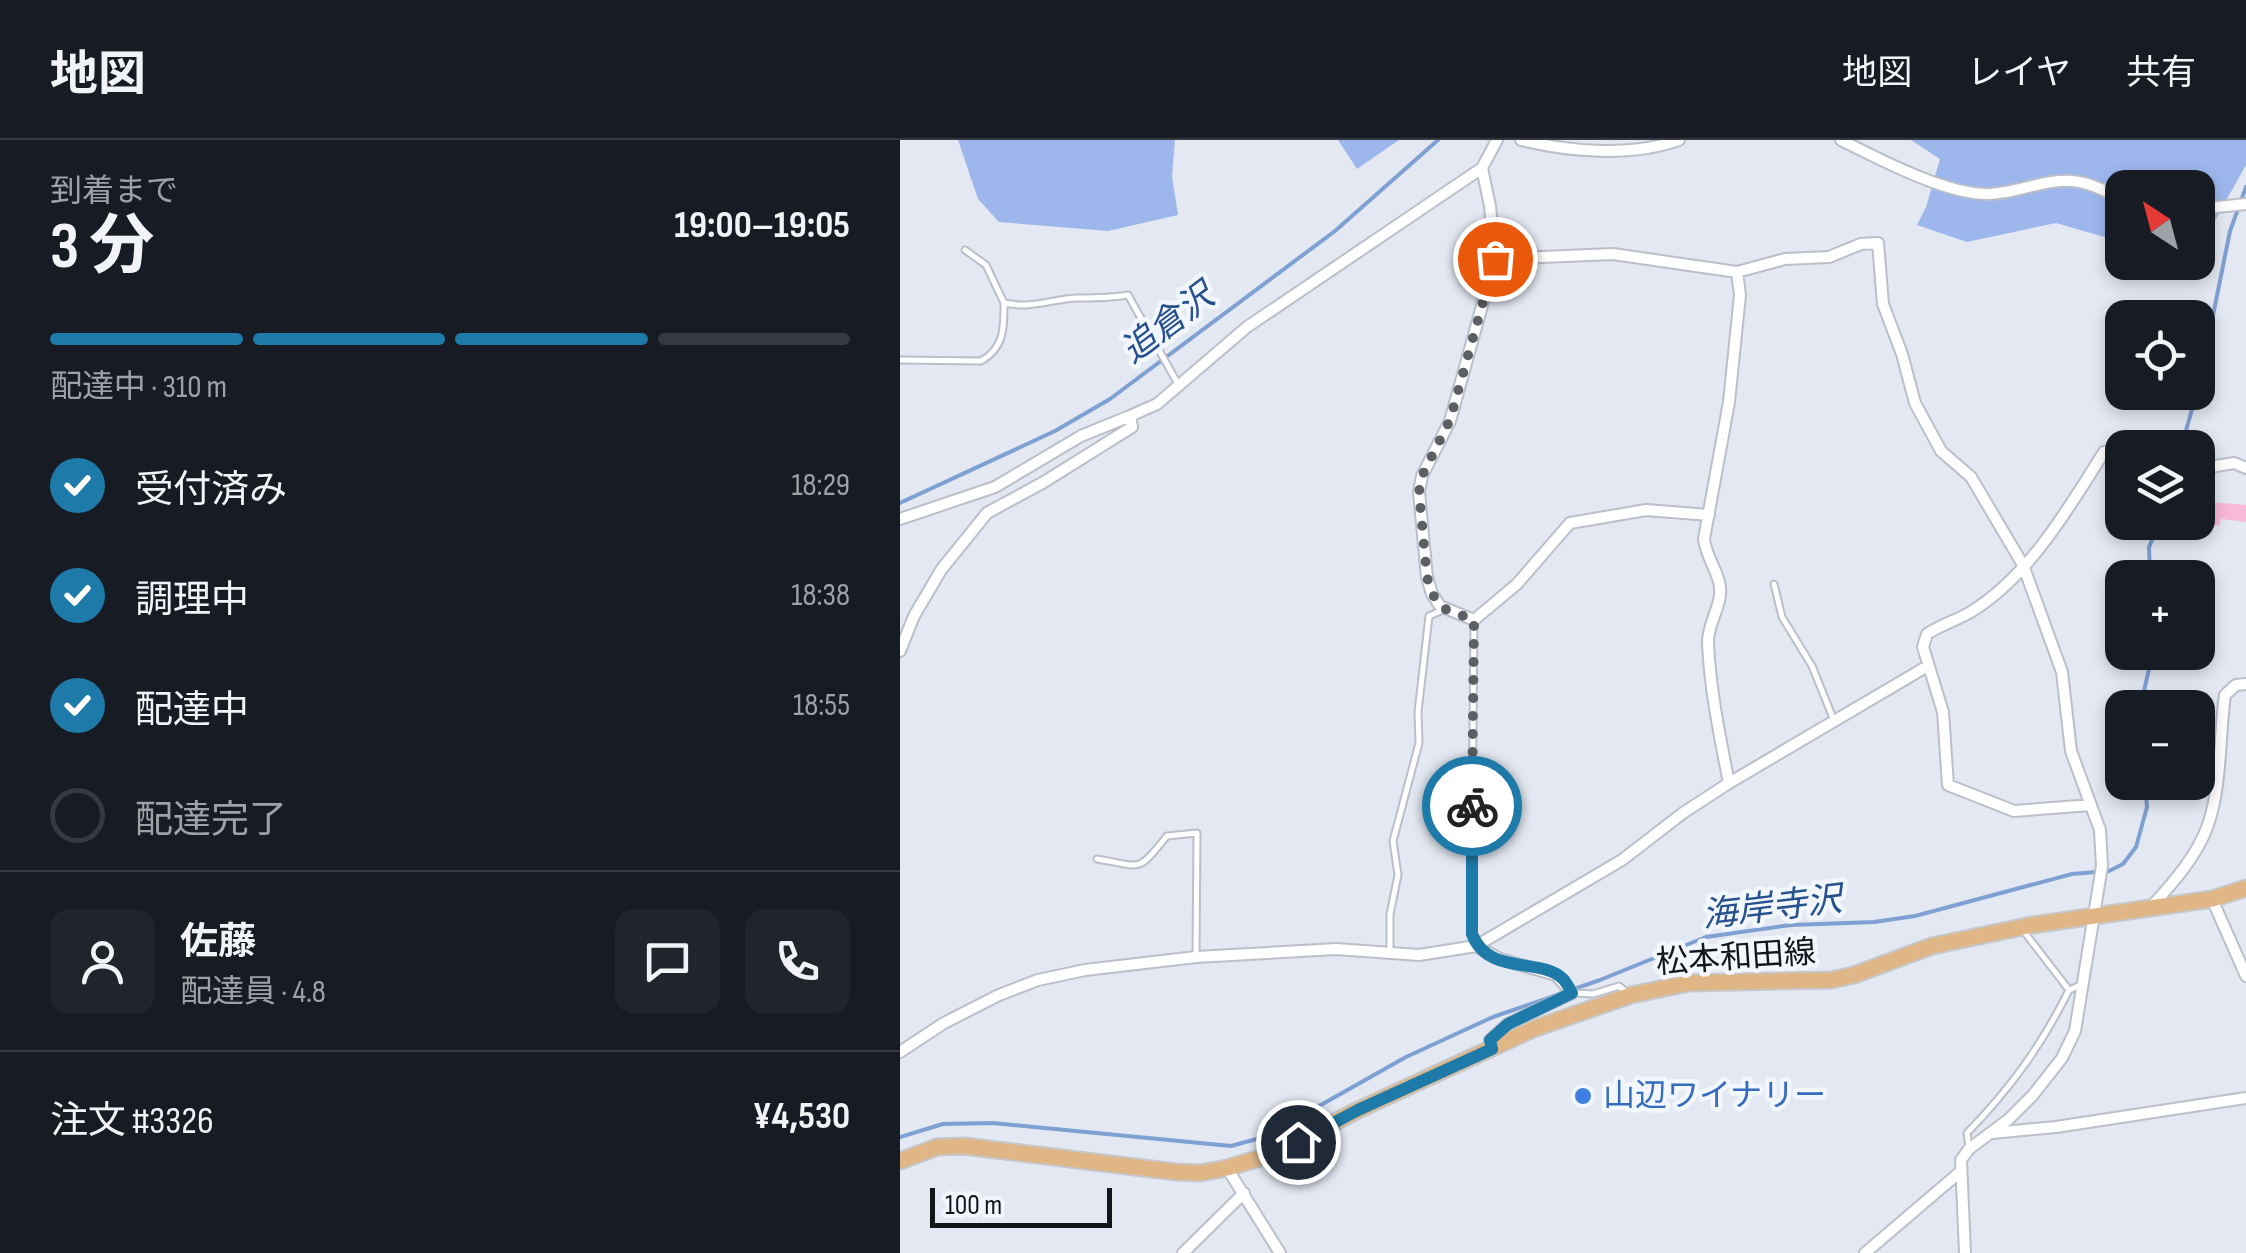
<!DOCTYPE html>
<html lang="ja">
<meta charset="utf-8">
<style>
:root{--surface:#171b24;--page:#20242c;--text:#f1f3f6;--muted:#9ea1a6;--line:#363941;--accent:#1e7ba9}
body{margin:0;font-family:"Sofia Sans Condensed","Noto Sans JP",sans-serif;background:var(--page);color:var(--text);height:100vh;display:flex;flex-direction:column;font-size:38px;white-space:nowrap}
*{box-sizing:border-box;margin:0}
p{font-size:32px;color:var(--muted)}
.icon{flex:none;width:55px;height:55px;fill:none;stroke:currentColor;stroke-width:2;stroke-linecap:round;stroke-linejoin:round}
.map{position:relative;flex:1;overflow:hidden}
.details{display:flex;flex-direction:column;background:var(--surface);width:900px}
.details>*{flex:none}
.needle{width:65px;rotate:324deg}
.controls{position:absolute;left:1205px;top:30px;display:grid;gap:20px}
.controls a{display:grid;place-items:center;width:110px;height:110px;border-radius:20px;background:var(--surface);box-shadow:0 5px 15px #0003;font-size:50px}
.scale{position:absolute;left:30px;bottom:25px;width:182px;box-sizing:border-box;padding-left:10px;border:5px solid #131518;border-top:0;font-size:28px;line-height:35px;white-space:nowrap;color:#131518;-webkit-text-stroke:8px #f2f6fd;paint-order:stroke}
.pin{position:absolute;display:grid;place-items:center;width:85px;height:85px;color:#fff;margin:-42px;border:5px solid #fff;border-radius:50%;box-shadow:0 2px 10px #0007}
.courier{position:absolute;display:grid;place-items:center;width:100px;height:100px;margin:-50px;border:8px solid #1e7ba9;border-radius:50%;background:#fff;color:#222;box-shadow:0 2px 12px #0007}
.summary em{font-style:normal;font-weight:700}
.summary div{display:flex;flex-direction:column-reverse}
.summary{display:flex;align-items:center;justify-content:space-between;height:170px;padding:0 50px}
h1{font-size:65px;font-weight:700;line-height:75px}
.bar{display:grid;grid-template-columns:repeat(4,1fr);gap:15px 10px;align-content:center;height:120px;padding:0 50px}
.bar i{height:12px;border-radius:8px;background:var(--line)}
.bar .current{background:var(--accent)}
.bar p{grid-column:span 4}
.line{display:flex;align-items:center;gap:25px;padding:0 50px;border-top:2px solid var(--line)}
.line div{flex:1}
.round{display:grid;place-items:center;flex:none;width:105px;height:105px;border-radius:20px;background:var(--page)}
ol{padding:0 50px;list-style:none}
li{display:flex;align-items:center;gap:30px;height:110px}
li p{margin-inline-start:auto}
li .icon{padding:10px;border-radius:50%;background:var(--accent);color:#fff;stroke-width:4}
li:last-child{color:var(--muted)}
li i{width:55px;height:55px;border:5px solid var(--line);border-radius:50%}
header{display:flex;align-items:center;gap:60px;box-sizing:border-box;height:140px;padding:0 50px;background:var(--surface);border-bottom:2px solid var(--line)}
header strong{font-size:48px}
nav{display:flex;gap:55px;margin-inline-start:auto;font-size:35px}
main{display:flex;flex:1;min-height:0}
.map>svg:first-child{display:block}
</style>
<header>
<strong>地図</strong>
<nav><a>地図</a><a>レイヤ</a><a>共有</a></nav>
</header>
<main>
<section class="details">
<div class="summary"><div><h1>3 分</h1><p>到着まで</p></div><em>19:00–19:05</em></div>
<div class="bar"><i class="current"></i><i class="current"></i><i class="current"></i><i></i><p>配達中 · 310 m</p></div>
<ol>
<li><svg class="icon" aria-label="check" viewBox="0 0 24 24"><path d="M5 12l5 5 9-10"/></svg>受付済み<p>18:29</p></li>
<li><svg class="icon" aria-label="check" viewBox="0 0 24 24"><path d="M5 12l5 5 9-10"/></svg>調理中<p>18:38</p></li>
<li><svg class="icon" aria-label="check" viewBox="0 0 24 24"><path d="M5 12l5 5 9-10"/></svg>配達中<p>18:55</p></li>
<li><i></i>配達完了</li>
</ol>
<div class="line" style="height:180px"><a class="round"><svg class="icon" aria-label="person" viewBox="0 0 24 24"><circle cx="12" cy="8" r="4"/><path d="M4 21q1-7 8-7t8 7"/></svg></a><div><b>佐藤</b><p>配達員 · 4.8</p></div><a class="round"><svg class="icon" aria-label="chat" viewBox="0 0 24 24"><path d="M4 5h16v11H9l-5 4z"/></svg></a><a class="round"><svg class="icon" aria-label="phone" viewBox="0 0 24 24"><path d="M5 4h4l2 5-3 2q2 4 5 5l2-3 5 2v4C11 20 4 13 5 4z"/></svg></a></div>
<div class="line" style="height:130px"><div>注文 #3326</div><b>¥4,530</b></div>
</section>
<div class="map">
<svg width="1346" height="1113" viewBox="0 0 1346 1113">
<rect width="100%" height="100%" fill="#e3e8f2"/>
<!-- forest -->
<path fill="#9db7ed" d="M58,0H275L272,36L278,75L208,91L99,82L78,59Z
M438,0H499L457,29Z
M1011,0H1346V25L1298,111V48H1222V102L1156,83L1067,102L1017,85L1026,67L1040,19Z"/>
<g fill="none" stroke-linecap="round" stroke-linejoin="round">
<!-- stream -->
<path stroke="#7fa0d2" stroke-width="4" d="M1298,250L1330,91L1346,47
M1281,308L1297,252
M0,363L155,291L210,259L435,91L538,0
M1250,438L1249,407L1260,382
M1240,568L1253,512
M0,997L43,984L93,983L331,1006L364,997L506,917L593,877L700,840L806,797L891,785L974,782L1015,776L1172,734L1209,731L1223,724L1236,707L1247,667L1245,642"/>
</g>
<!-- building -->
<path fill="#f8b9d8" d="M1310,362L1346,365V382L1321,379L1319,386L1304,382Z"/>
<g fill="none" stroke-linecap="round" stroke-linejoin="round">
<!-- lane casing -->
<g stroke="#bbbfc9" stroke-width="9">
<path id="lane" d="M65,110L86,125L104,163
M0,220L81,221C105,208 104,186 104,163C134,169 150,159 178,158C196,158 211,158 228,155L278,244
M874,444L882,477L912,526L933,578
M574,480L571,794L576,806
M197,719C245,727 236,733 267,696L297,693L296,816
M1122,789L1169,850
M490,814V774L498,735L493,701L519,603L518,572L529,476L543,470
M675,853L693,854L719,846L726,852
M1069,1007L1067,993C1110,949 1142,905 1169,850L1181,845"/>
</g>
<!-- street casing -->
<g stroke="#bbbfc9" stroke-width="14">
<path id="street" d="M621,0C670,12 731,17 779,0
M941,0C979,19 1045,54 1087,54C1118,54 1148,36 1179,42C1194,44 1209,53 1222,59
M582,28L590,66L595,119L550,281L522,336L519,352L527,437L532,454L540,466L574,480L617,444L670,383L746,370L809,375
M1298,69L1346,64
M595,119L713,114L837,132L885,119L929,117L961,104L978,103L983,164L1002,214L1015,263L1041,311L1071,337L1123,425L1162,532L1171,611L1200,690L1202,726L1175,891L1162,918L1133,955L1109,979L1069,1009L1061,1020L1065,1113
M1298,329L1334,323L1346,328
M0,379L95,347L181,296L230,276
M0,511L14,476L41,430L87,373L144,342L232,287L230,276L257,264L347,187L582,28L597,0
M829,643C820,597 810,550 808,503C807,483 825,462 819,442C815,426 806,416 804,399L829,262L840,155L837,132
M1191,665L1114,671L1048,645L1043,572L1023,507L1027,494C1040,485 1055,481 1069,473C1129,437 1168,369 1204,312L1222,317
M1312,759L1346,836
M1251,767C1273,743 1297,716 1308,685C1322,644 1319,597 1325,555L1336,545L1346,544
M576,806L600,819L656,835L672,853L608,884L590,900L591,909
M0,912L44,883L99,855L138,840L185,830L296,817L436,809L519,815L576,806L722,720L783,673L829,643L1026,527
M1092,993L1156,987L1346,958
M327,1028L380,1113
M283,1113L344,1053
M965,1113L1060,1032"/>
</g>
<!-- primary casing -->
<g stroke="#c6c7c8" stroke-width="19">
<path id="primary" d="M0,1021L37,1007L64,1006L276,1032L300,1033L327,1028L376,1013L458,970L633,889L731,855L789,843L931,840L954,835L1032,806L1132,785L1312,759L1346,748"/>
</g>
<!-- lane -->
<use href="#lane" stroke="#fff" stroke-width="5"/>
<!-- street -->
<use href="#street" stroke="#fff" stroke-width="10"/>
<!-- primary -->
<use href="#primary" stroke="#e1b686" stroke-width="15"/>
</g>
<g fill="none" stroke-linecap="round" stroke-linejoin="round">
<!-- done -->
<path stroke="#5c5f64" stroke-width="10" stroke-dasharray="0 18" d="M572,666L574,480L545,469L532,454L527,437L519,352L522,336L550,280L595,119"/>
<!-- route -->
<path stroke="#1e7ba9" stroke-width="12" d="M398,1002L458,970L592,909L590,900L608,884L672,853C669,848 667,843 663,839C641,817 588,836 572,794V666"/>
</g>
<!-- markers -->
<circle fill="#3f7fe0" stroke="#f2f6fd" stroke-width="4" cx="683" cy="956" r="10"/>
<g text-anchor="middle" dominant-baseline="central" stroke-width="9" stroke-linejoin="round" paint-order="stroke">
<!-- street labels -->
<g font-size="32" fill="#131518" stroke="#f2f6fd">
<text transform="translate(836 818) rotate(-4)">松本和田線</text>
</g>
<!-- shop labels -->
<g font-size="32" fill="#366cbe" stroke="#f2f6fd" text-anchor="start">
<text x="703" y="956">山辺ワイナリー</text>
</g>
<!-- water labels -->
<g font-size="35" font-style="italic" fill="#27518e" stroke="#f2f6fd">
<text transform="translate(268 184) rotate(-37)">追倉沢</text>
<text transform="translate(872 768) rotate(-7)">海岸寺沢</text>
</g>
</g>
</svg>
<div class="controls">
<a><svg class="needle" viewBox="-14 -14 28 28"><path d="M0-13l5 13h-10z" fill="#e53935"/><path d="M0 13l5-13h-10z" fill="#9ea1a6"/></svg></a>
<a><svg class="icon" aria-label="locate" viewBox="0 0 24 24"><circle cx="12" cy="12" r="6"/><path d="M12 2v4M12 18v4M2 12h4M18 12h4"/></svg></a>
<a><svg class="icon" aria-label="layers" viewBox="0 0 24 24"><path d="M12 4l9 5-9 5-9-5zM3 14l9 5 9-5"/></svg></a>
<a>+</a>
<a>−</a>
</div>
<div class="scale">100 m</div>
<div class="pin" style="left:595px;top:119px;background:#ea580c"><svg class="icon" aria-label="bag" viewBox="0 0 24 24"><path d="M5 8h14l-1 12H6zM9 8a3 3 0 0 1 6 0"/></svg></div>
<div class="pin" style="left:398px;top:1002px;background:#1f2937"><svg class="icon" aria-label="home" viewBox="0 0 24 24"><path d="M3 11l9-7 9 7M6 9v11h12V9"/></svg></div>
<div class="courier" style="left:572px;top:666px"><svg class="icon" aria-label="bike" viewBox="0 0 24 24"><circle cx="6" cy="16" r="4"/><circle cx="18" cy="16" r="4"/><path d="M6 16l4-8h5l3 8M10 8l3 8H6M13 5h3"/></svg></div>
</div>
</main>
